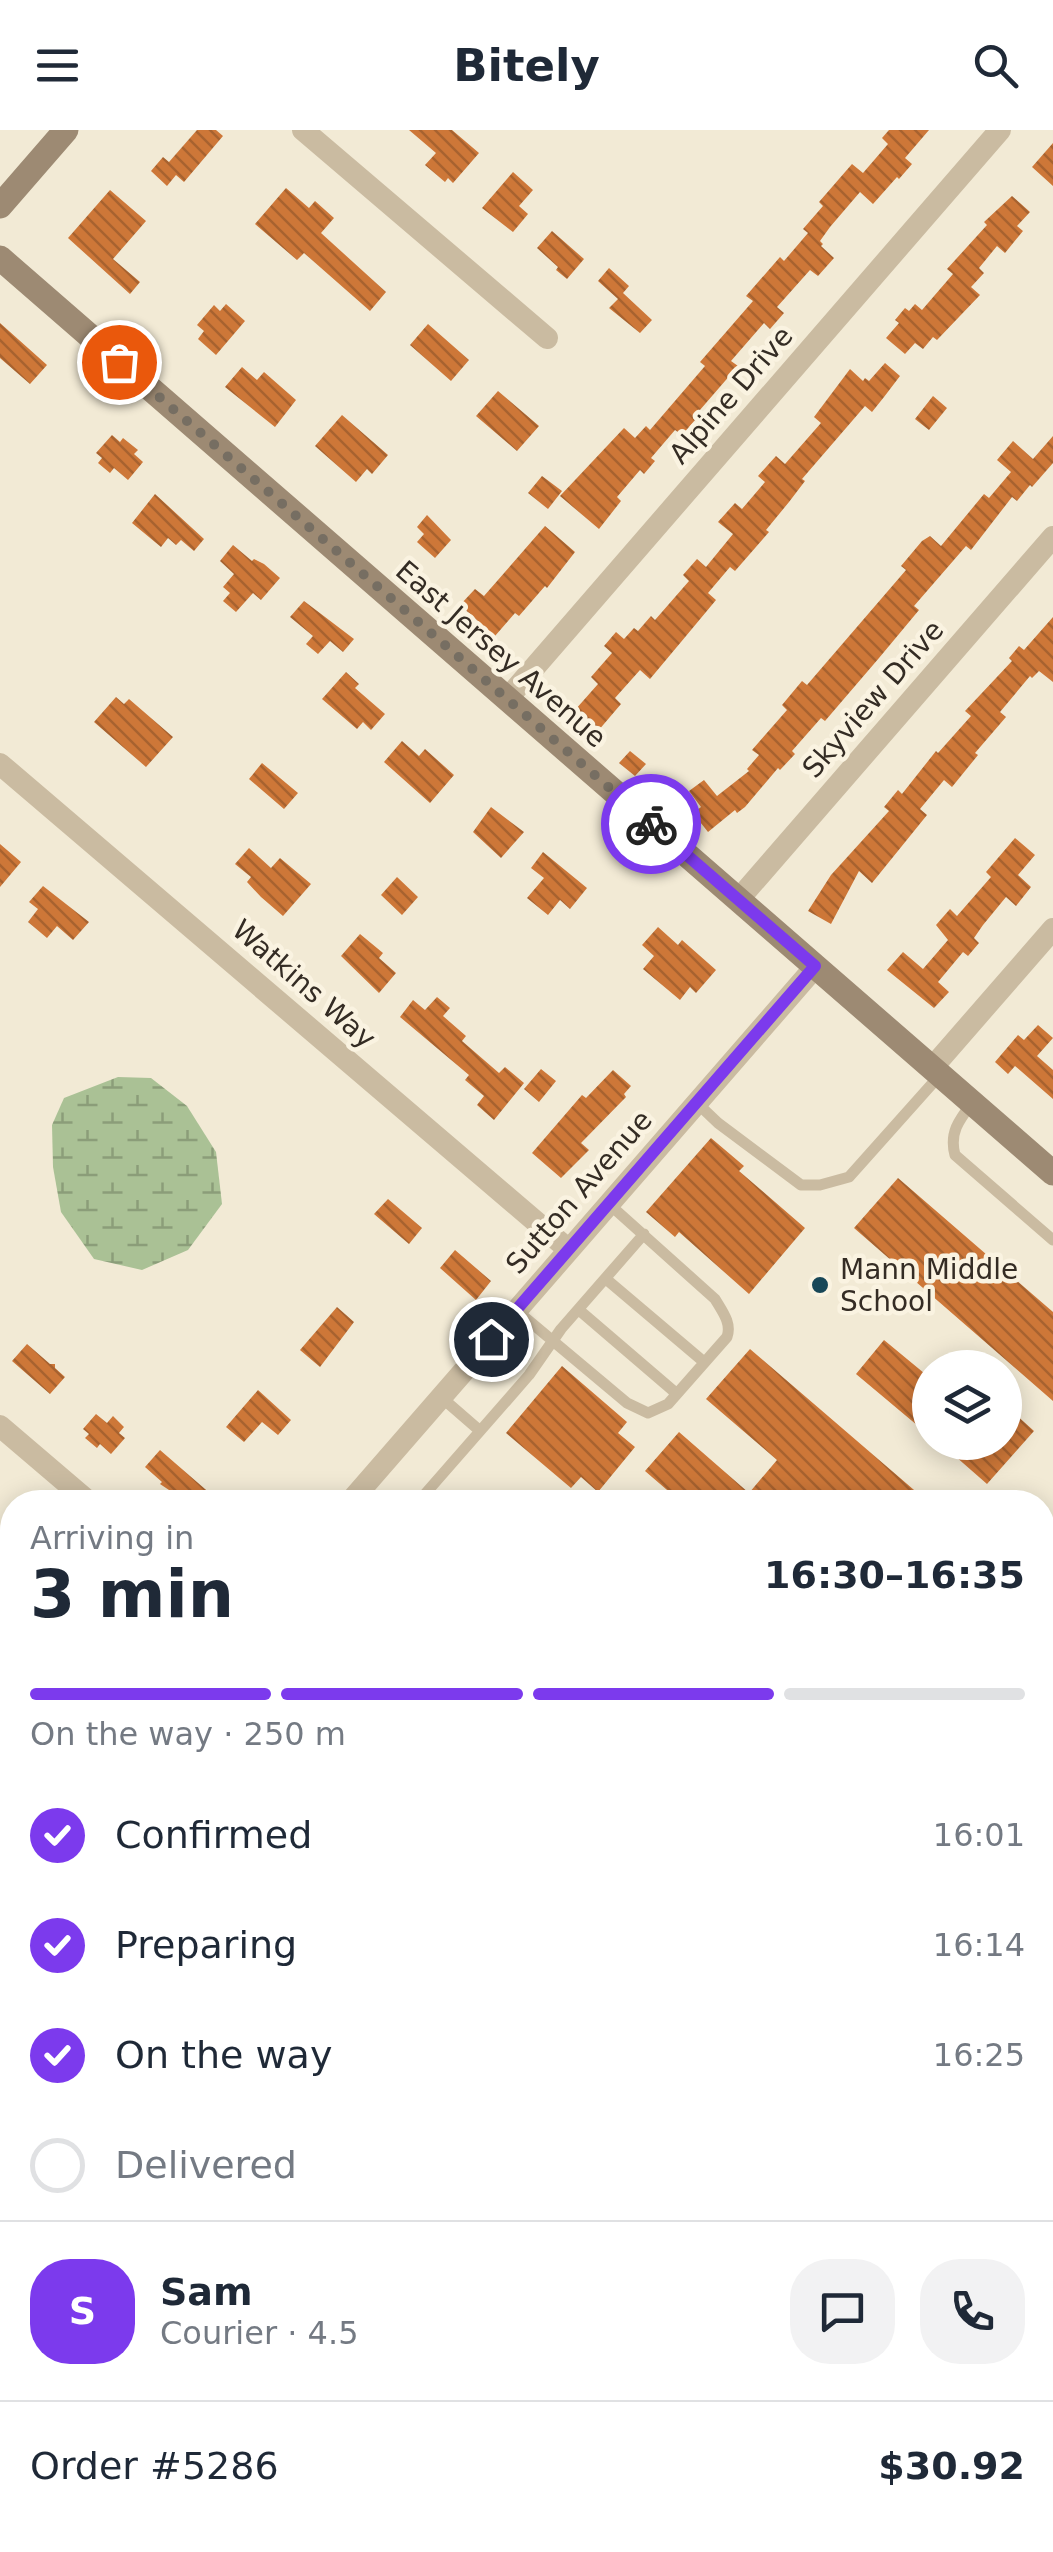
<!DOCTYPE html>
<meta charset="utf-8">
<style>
:root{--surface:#fff;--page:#f2f2f3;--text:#1f2937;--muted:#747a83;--line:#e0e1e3;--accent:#7c3aed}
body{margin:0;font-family:"DejaVu Sans",sans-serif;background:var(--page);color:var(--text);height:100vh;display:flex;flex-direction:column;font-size:38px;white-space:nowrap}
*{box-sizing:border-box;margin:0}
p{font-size:32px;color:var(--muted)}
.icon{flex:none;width:55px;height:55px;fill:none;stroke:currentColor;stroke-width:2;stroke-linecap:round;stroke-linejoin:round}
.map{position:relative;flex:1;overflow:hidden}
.sheet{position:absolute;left:0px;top:1360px;width:1055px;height:1062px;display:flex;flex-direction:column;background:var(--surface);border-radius:40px 40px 0 0;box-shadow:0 5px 25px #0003}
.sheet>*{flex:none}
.fabs{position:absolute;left:912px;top:1220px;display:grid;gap:20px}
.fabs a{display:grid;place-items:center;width:110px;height:110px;border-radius:50%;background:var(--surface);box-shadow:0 5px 25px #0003;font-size:50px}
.pin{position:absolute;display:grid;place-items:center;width:85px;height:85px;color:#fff;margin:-42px;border:5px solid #fff;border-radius:50%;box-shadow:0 2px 10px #0007}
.courier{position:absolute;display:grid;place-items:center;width:100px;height:100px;margin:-50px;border:8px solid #7c3aed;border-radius:50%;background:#fff;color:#222;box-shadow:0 2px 12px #0007}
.overview em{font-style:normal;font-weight:700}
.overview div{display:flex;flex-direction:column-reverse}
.overview{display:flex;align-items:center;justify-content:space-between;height:170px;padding:0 30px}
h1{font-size:65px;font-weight:700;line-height:75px}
.bar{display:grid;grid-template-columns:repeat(4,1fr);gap:15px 10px;align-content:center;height:120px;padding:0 30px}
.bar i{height:12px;border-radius:8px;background:var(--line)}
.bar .selected{background:var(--accent)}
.bar p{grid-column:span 4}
.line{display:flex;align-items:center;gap:25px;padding:0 30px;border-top:2px solid var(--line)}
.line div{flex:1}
.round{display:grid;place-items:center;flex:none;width:105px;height:105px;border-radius:40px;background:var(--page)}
ol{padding:0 30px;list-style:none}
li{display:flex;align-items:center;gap:30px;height:110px}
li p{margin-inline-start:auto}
li .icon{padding:10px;border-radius:50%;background:var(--accent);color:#fff;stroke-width:4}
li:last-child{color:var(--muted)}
li i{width:55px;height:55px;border:5px solid var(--line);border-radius:50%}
header{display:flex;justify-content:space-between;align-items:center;height:130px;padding:0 30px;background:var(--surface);font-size:45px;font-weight:700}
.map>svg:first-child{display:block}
</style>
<header><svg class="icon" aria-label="menu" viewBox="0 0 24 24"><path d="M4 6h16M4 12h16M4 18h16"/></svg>Bitely<svg class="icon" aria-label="search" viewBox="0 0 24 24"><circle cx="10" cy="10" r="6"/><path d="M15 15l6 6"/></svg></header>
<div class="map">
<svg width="1053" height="2422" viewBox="0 0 1053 2422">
<defs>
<pattern id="wetland-marsh" width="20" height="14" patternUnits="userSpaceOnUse" patternTransform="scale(2.5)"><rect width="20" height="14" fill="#aac195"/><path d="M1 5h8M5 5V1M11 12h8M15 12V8" fill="none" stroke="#8b9d79"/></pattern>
<pattern id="cemetery-stones" width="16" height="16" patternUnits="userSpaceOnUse" patternTransform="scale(2.5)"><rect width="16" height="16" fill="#aac195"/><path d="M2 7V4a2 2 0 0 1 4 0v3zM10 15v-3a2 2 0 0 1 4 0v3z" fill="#8b9d79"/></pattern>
<pattern id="building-back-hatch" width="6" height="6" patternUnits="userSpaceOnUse" patternTransform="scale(2.5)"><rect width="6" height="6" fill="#cd7738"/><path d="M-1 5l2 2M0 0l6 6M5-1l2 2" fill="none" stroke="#a7622f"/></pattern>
</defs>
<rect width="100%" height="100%" fill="#f2ead5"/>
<!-- wetland -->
<path fill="url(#wetland-marsh)" d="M118,947L151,948L187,976L216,1022L222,1074L188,1120L142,1140L94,1129L61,1082L53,1037L52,995L64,968Z"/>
<!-- cemetery -->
<path fill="url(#cemetery-stones)" d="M0,1646L12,1657V1754L0,1769Z"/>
<!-- building -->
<path fill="url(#building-back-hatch)" d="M197,0H216L223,6L184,52L176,45L167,56L151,41L163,27L169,32Z
M409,0H452L479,23L453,53L448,48L445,52L425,35L436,23Z
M889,0H929L905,28L912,34L899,49L897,47L873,74L860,62L830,97L820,111L823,114L821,116L834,128L818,146L810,140L777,177L784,183L770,199L764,193L731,231L738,236L693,288L695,290L682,305L675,300L651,328L655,331L644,344L640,340L617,367L621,371L599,399L560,366L624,298L635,308L646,296L650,300L705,236L700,232L753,171L746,166L780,127L784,131L808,103L803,99L823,76L819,72L852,34L863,43L888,14L882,8Z
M1053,13V56L1032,37Z
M513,42L533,60L519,76L528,84L513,102L482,78Z
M286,58L309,78L315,71L334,88L321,103L386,162L370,181L304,123L297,130L255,94Z
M110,60L146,91L113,129L140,152L130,164L68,108Z
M1012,66L1030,82L1017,96L1023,101L1005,123L997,116L979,138L984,143L971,157L980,165L937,210L933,207L923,219L915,213L905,224L886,208L899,193L895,190L905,178L909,181L915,174L922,180L953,144L947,139L987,95L984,92Z
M552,101L584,129L567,149L556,140L558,137L537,118Z
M609,138L629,156L623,163L652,190L640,203L609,178L618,169L598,151Z
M226,174L245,191L216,225L198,209L204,201L197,195L214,175L220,181Z
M0,193L47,235L30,254L0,228Z
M428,194L469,230L451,251L410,215Z
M885,233L900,246L884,267L872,282L865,276L802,349L805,351L789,372L766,400L769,402L735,441L730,437L708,463L716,470L681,512L650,549L640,540L615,568L621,574L592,608L571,590L578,582L575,580L598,554L591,547L612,523L604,516L616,502L624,509L634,498L638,501L651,486L655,490L689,451L683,445L697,429L706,437L733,404L718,392L735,373L742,379L765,352L758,346L776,326L785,334L821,293L814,287L850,239L863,251L865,248L869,251Z
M242,237L257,250L264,242L296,270L275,297L225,257Z
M498,261L539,296L517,321L476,286Z
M933,266L947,278L929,300L915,289Z
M342,285L388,325L372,344L367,339L356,352L315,316Z
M112,305L120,312L123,308L138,320L134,324L143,332L128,350L114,338L110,343L98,333L102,328L96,323Z
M1053,306V333L1032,357L1030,355L1017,371L1012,367L971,420L966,416L914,476L919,480L879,528L825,591L821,588L792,621L795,624L780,640L778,638L745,677L737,683L735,680L708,702L693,683L701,677L689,661L704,650L717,666L749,641L747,639L759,625L752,620L787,580L782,575L802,551L807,555L906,440L901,436L922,411L930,406L941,416L984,364L989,368L1011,342L997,330L1013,311L1033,329Z
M542,346L562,361L548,379L528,363Z
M155,364L204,409L194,421L181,410L176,415L168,408L161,417L132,393Z
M427,385L451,410L435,428L417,412L424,404L417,397Z
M545,396L575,422L547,458L545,456L519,486L515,483L495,506L460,475L475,459L484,466Z
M233,415L252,431L254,429L264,434L280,448L261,470L253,463L236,482L223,471L230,463L223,457L234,444L220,431Z
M304,471L354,509L343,522L330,511L318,524L306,514L313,506L290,487Z
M1053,487V552L1039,541L1032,548L1030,546L1000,582L1006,587L975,623L978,625L952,657L944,650L920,679L927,685L872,753L859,741L831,794L808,781L831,745L889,681L884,677L898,660L902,664L936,621L938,623L971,586L965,581L1012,531L1009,528L1019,516L1024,520Z
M346,542L359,554L355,558L385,584L371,600L363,592L357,599L322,569Z
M116,567L124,574L129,569L173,607L146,637L94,592Z
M402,611L419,626L425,619L454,645L430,673L384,632Z
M630,621L646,634L635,646L619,633Z
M262,633L298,663L284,679L249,649Z
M491,677L524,702L501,728L473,702Z
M1015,708L1035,725L1018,745L1031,757L1016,776L1006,767L983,795L974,808L979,813L968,826L963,822L938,852L949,862L934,878L887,840L903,822L923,839L948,810L936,795L950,779L957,786L991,747L986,742Z
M0,714L21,732L0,757Z
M249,718L271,738L280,728L311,754L283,786L261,767L247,752L251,747L235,734Z
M543,722L587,758L570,779L560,770L548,785L527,768L544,748L531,738Z
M397,747L418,767L402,785L381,765Z
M43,756L89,792L73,810L57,796L47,808L28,792L38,779L29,772Z
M658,797L678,815L682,810L716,840L696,863L690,857L680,870L643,839L654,826L642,815Z
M360,804L383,823L379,828L396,843L379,863L341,826Z
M437,867L450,878L443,886L466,906L462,911L499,943L505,937L524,953L494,990L477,975L484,966L465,950L469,945L400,887L413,870L425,880Z
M1038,895L1053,908L1037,926L1053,940V969L1015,936L1008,944L995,932L1018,905L1024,910Z
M541,939L556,951L539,972L524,959Z
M613,940L631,956L624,964L626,967L581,1013L589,1020L561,1048L532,1023L582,965L586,968Z
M711,1008L744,1036L739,1041L805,1098L749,1164L679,1102L675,1107L646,1082Z
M898,1048L1053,1182V1271L854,1098Z
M388,1069L422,1098L409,1114L374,1084Z
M455,1120L491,1151L476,1170L440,1138Z
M337,1177L354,1192L320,1237L300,1220Z
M884,1210L930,1248V1306L856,1244Z
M27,1214L50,1234H55V1238L65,1247L50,1264L12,1231Z
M750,1219L928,1372H681L645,1341L679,1302L749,1363L777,1330L706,1269Z
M562,1236L627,1292L618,1303L635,1317L598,1362L581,1347L571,1358L506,1303Z
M258,1260L291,1290L278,1305L262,1292L244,1312L226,1297Z
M1005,1275L1034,1301L987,1354L939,1312H1005Z
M96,1284L107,1293L113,1286L124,1297L119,1303L125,1308L111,1324L100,1314L97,1318L85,1308L89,1304L83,1299Z
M160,1320L220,1372H187L160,1354L162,1352L145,1337Z"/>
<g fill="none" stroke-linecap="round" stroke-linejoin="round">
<!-- lane -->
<path stroke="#cabba1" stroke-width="11" d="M697,973L718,993L801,1055H820L849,1047L940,945
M972,973C959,990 949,1003 955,1025L1053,1110
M606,1149L704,1232
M516,1180L627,1273L648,1283L668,1274L727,1207C732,1193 722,1181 715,1169L609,1074
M579,1180L677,1264
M441,1267L479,1300
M418,1372L529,1245L561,1199L644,1104
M0,1739L6,1743L0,1750"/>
<!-- street -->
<path stroke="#cabba1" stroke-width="22" d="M303,0L547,208
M507,569L1000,0
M0,634L569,1120
M738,770L1053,407
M932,938L1053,799
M0,1296L89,1372
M350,1372L815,837
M1042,1658L1053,1646
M1042,1821L1053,1829
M0,2018L12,2003
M0,2084L12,2095
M1042,2105L1053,2114
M0,2387L3,2372L12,2357
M47,2410L60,2422
M382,2410L396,2422
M721,2410L735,2422"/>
<!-- secondary -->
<path stroke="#9d8a73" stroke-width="25" d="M0,76L66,0
M0,128L1053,1043
M1042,2361L1053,2349
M990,2422L1000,2410"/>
</g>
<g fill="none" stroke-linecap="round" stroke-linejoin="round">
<!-- done -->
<path stroke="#766e62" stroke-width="10" stroke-dasharray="0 18" d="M119,232L651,694"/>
<!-- route -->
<path stroke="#7c3aed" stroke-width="12" d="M491,1209L815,836L651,694"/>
</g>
<!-- markers -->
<circle fill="#184757" stroke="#faf3e1" stroke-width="4" cx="820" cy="1155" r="10"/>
<g text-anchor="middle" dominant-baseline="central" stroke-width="9" stroke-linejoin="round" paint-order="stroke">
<!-- street labels -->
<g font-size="28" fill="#342c24" stroke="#faf3e1">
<text transform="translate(731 265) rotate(-49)">Alpine Drive</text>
<text transform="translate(501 524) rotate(41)">East Jersey Avenue</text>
<text transform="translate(873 569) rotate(-49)">Skyview Drive</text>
<text transform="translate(304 854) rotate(41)">Watkins Way</text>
<text transform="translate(579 1062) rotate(-49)">Sutton Avenue</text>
</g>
<!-- poi labels -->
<g font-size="28" fill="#342c24" stroke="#faf3e1" text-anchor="start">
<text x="840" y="1139">Mann Middle<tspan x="840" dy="32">School</tspan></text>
</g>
</g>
</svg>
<div class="fabs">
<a><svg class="icon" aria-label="layers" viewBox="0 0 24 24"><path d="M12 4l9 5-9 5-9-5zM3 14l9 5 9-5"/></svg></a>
</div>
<div class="pin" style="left:119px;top:232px;background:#ea580c"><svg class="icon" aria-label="bag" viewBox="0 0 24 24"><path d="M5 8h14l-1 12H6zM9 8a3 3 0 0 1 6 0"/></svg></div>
<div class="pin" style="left:491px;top:1209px;background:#1f2937"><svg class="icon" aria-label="home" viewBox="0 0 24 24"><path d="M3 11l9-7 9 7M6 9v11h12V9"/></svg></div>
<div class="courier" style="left:651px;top:694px"><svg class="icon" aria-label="bike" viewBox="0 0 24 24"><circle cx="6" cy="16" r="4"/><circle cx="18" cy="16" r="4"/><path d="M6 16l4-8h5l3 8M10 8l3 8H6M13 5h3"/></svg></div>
<section class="sheet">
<div class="overview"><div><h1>3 min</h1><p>Arriving in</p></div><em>16:30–16:35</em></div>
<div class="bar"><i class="selected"></i><i class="selected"></i><i class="selected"></i><i></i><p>On the way · 250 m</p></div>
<ol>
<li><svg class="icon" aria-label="check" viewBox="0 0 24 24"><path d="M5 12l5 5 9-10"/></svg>Confirmed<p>16:01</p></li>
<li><svg class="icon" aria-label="check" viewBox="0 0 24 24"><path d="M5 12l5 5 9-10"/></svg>Preparing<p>16:14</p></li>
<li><svg class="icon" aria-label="check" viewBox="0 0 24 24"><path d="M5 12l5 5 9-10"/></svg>On the way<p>16:25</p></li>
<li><i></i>Delivered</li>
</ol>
<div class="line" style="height:180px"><b class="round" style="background:var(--accent);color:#fff">S</b><div><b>Sam</b><p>Courier · 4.5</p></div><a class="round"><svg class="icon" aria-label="chat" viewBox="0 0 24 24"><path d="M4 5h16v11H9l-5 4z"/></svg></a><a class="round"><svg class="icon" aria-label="phone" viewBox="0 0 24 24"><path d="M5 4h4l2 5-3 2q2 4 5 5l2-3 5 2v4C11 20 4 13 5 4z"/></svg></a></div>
<div class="line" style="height:130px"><div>Order #5286</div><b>$30.92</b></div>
</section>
</div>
